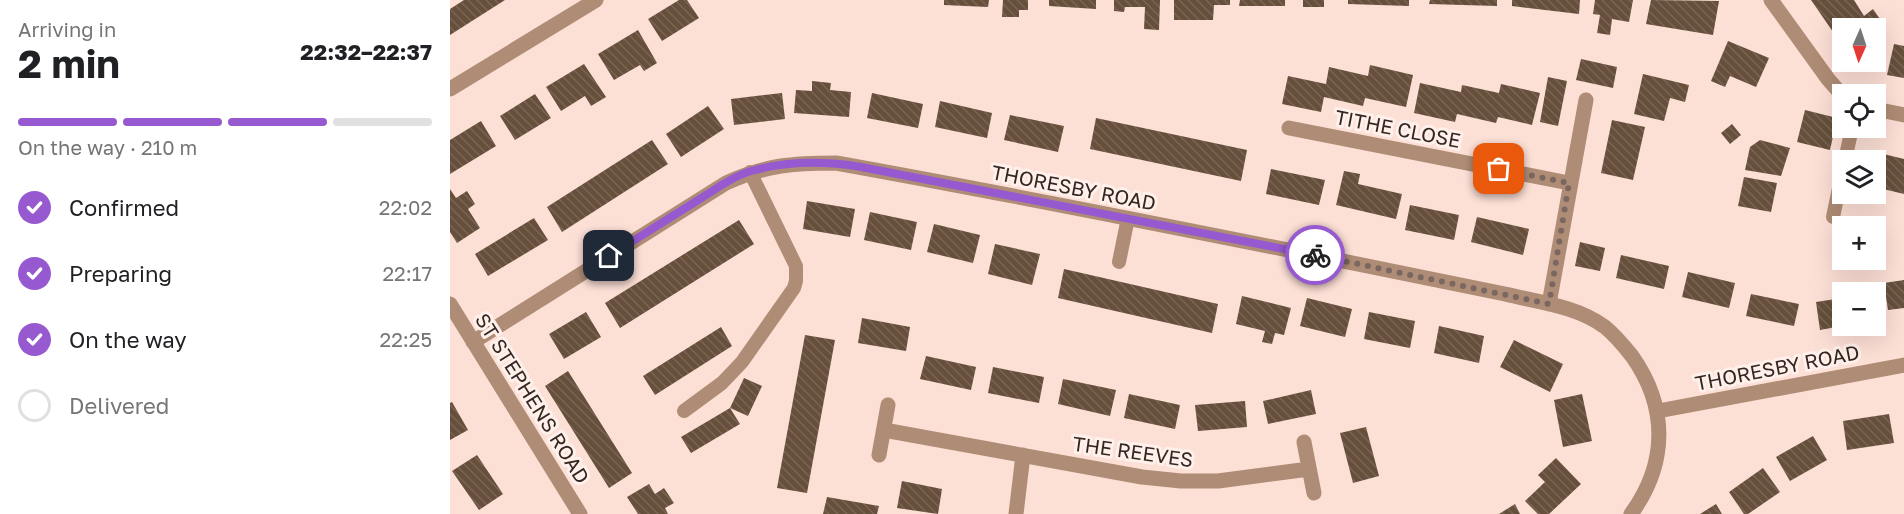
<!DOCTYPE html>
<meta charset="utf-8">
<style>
:root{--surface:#fff;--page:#f2f2f2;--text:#202124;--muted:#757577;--line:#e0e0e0;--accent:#9759d0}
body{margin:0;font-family:"Golos Text",sans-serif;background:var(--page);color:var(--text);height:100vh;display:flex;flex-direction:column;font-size:22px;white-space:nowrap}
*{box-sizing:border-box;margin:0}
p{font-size:20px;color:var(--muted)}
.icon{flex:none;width:33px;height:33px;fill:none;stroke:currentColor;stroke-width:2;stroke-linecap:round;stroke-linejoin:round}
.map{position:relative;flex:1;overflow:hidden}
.panel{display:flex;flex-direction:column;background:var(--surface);width:450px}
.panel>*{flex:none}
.needle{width:39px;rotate:183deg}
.tools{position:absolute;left:1382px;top:18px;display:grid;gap:12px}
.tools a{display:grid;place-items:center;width:54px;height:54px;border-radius:0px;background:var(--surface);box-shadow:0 6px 24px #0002;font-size:30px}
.pin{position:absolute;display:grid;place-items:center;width:51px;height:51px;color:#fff;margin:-26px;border-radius:12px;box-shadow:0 3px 9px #0006}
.courier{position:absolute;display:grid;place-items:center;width:60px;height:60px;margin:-30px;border:4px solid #9759d0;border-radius:50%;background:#fff;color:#222;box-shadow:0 2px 8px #0007}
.summary em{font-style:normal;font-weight:700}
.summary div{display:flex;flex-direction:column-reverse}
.summary{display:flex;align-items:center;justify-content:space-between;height:102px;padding:0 18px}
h1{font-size:39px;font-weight:700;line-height:45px}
.bar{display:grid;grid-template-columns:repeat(4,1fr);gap:9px 6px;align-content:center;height:72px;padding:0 18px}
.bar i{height:8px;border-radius:4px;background:var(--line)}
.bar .on{background:var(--accent)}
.bar p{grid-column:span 4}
ol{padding:0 18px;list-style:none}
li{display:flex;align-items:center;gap:18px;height:66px}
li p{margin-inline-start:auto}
li .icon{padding:6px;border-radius:50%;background:var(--accent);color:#fff;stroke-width:4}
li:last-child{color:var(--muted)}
li i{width:33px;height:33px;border:3px solid var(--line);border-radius:50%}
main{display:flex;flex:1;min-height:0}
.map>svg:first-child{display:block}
</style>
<main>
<section class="panel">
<div class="summary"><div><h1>2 min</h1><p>Arriving in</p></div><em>22:32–22:37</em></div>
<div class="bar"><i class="on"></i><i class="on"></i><i class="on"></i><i></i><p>On the way · 210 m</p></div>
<ol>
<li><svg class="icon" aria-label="check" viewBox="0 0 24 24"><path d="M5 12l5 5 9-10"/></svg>Confirmed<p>22:02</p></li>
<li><svg class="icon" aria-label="check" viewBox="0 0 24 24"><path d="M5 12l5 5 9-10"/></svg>Preparing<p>22:17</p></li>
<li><svg class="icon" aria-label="check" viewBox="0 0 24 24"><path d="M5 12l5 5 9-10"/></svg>On the way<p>22:25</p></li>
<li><i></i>Delivered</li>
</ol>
</section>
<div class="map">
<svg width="1454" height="514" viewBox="0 0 1454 514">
<defs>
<pattern id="building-back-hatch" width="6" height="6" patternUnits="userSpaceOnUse" patternTransform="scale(1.5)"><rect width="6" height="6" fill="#664f3b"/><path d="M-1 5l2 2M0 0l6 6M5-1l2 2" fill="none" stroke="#786555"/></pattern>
</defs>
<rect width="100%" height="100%" fill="#fcdfd5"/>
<!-- building -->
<path fill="url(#building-back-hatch)" d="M14,0H55L0,35V9Z
M229,0H237L249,18L212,41L198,19Z
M494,0H539L538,7L494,5Z
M553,0H578V10H569V17H552Z
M599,0H646V9L599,6Z
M664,0H710L709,30L694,29L695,7H675L674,12L664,11Z
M724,0H780V5H764L763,20H724Z
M790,0H835V6H789Z
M853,0H874V7H853Z
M898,0H959V6L898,4Z
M980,0H1047V6L979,4Z
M1062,0H1130L1129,14L1062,6Z
M1145,0H1183L1179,22L1162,19L1160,35L1147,33L1150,15L1143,14Z
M1201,0L1269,1L1263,35L1196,24Z
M1361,0H1404L1414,16L1423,9L1432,22L1423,28H1392V45Z
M188,30L207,63L194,71L190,65L164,80L148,54Z
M1278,41L1319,58L1306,87L1280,76L1275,87L1261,81Z
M1444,44L1454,46V78L1437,75Z
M1131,59L1167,67L1163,88L1126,80Z
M134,64L156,97L141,106L135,96L111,111L96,87Z
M920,65L963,75L956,107L915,98L913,106L874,97L871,112L832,104L838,76L876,84L879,67L918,76Z
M1193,74L1239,85L1235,102L1220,98L1214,121L1184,114Z
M1098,77L1117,81L1108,126L1090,122Z
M362,81L381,83L380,90L401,92L399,117L344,113L346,90L362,91Z
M970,83L1011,92L1012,85L1049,93L1051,84L1090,93L1082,125L1048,117L1046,123L1007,114L1005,122L964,113Z
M332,93L335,119L284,125L281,99Z
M422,93L473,104L468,128L417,118Z
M85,94L101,118L65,140L50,116Z
M490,101L542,113L537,138L485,127Z
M258,106L274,129L231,157L216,134Z
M1355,110L1387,118L1380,150L1347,142Z
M560,115L614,126L608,152L554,140Z
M646,118L797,150L791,181L640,149Z
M1162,120L1195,127L1183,180L1151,173Z
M31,121L46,146L0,174V140Z
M1282,124L1291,135L1280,144L1271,133Z
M202,140L218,164L112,232L97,207Z
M1310,140L1340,148L1331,176L1295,170L1300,147Z
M1421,151L1454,159V194L1425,187V160H1419Z
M821,169L875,180L869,205L816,194Z
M894,171L910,174L908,184L952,194L946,219L886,205Z
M1294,177L1327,183L1321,212L1288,206Z
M0,189L6,198L17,191L25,204L18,209L30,228L7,243L0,232Z
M357,201L405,209L400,237L353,229Z
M960,205L1009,215L1004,240L955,230Z
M420,212L467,222L461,250L414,240Z
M1027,217L1079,229L1073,255L1021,242Z
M84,218L98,240L38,276L25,254Z
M289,220L304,244L170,328L155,303Z
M484,224L530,235L523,263L477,252Z
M1130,242L1155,248L1150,271L1125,266Z
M545,244L590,254L582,285L538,274Z
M1171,255L1219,266L1214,289L1166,278Z
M614,269L768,304L762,333L608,298Z
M1238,272L1285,283L1279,308L1232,297Z
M1454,280V308L1438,310L1434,283Z
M1301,294L1349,304L1344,326L1296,316Z
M792,296L841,308L834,335L825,333L822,344L812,342L815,331L786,324Z
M857,298L902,309L895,337L850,326Z
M1392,298V326L1370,330L1366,302Z
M136,312L151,337L114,359L99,334Z
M919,312L965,321L960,348L914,339Z
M412,318L460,327L456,351L408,343Z
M989,326L1034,336L1029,363L984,353Z
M271,327L282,346L205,395L193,376Z
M355,335L385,340L357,493L327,488Z
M1064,340L1113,364L1100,392L1050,367Z
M476,356L526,367L521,390L470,379Z
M543,367L594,377L589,403L538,393Z
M118,371L182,473L159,488L95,386Z
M294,378L312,386L298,416L280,408Z
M613,379L666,390L660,416L608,404Z
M861,390L866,414L818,424L813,401Z
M679,394L730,405L725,429L674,418Z
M1132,394L1142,441L1113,447L1104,400Z
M795,401L797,427L748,431L745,405Z
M2,402L18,430L0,440V403Z
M280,408L290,424L241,453L231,437Z
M1439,414L1444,443L1397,450L1393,421Z
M916,427L929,476L903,483L890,433Z
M1363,436L1377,460L1340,481L1326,457Z
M27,455L53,494L29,510L2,471Z
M1106,458L1131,484L1099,514H1088L1075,501L1095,482L1088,475Z
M1313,468L1330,492L1298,514H1294L1279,492Z
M452,481L492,489L488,514L447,508Z
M199,484L205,494L214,488L224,503L215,508L218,514H188L177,497Z
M377,497L429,506L427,514H373Z
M1065,504L1070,514H1049Z
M1266,504L1272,514H1250Z"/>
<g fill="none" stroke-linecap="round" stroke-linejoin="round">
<!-- service -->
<path stroke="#af8c75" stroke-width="14" d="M1395,160L1402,128
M1383,217L1392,174
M669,262L678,218
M234,411L272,383L292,362L344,288L346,281V266L300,172"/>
<!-- minor -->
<path stroke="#af8c75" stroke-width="15" d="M1321,0L1378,79L1392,95
M0,89L146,0
M1425,109L1454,115
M839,128L1119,183
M0,304L130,514
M1099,304L1136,100
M23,342L276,183C315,165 343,163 386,163C570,196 754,233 937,270C977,278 1016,286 1055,294C1088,302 1127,306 1155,327C1165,335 1174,346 1182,356C1218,407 1218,463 1181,514
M1208,411L1454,365
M434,430L692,477L731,481H768L859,469
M854,442L864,493
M429,455L438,405
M566,514L573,455"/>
</g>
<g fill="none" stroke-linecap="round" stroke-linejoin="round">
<!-- done -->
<path stroke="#7a6761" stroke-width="6" stroke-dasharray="0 10.8" d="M865,255L1099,304L1119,183L1049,169"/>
<!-- route -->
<path stroke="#9759d0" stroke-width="8" d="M159,256C188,238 216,220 245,202C263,191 281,177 301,171C337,161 375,161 411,167L865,255"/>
</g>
<g text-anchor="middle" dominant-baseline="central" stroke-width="6" stroke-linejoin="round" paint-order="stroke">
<!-- street labels -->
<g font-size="20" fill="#342722" stroke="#fff0eb">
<text transform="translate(948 128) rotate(11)">TITHE CLOSE</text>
<text transform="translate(624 187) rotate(11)">THORESBY ROAD</text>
<text transform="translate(1327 367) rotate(-11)">THORESBY ROAD</text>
<text transform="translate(83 398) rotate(58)">ST STEPHENS ROAD</text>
<text transform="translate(683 451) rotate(8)">THE REEVES</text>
</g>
</g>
</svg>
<div class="tools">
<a><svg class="needle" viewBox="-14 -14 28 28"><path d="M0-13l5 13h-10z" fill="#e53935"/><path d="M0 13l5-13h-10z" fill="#757577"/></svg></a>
<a><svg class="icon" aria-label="locate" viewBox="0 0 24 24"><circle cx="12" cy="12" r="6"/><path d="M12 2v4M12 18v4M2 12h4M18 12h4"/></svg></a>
<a><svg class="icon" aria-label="layers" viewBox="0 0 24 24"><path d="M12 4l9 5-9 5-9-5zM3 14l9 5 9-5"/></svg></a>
<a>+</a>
<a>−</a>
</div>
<div class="pin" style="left:1049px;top:169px;background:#ea580c"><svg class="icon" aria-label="bag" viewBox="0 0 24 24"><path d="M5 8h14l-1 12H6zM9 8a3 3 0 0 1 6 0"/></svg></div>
<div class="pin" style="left:159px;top:256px;background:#1f2937"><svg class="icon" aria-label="home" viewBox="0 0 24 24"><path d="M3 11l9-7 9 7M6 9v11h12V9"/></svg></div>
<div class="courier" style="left:865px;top:255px"><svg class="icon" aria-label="bike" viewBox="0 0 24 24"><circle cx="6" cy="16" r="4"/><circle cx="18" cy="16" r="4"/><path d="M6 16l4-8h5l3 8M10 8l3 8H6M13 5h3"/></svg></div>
</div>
</main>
